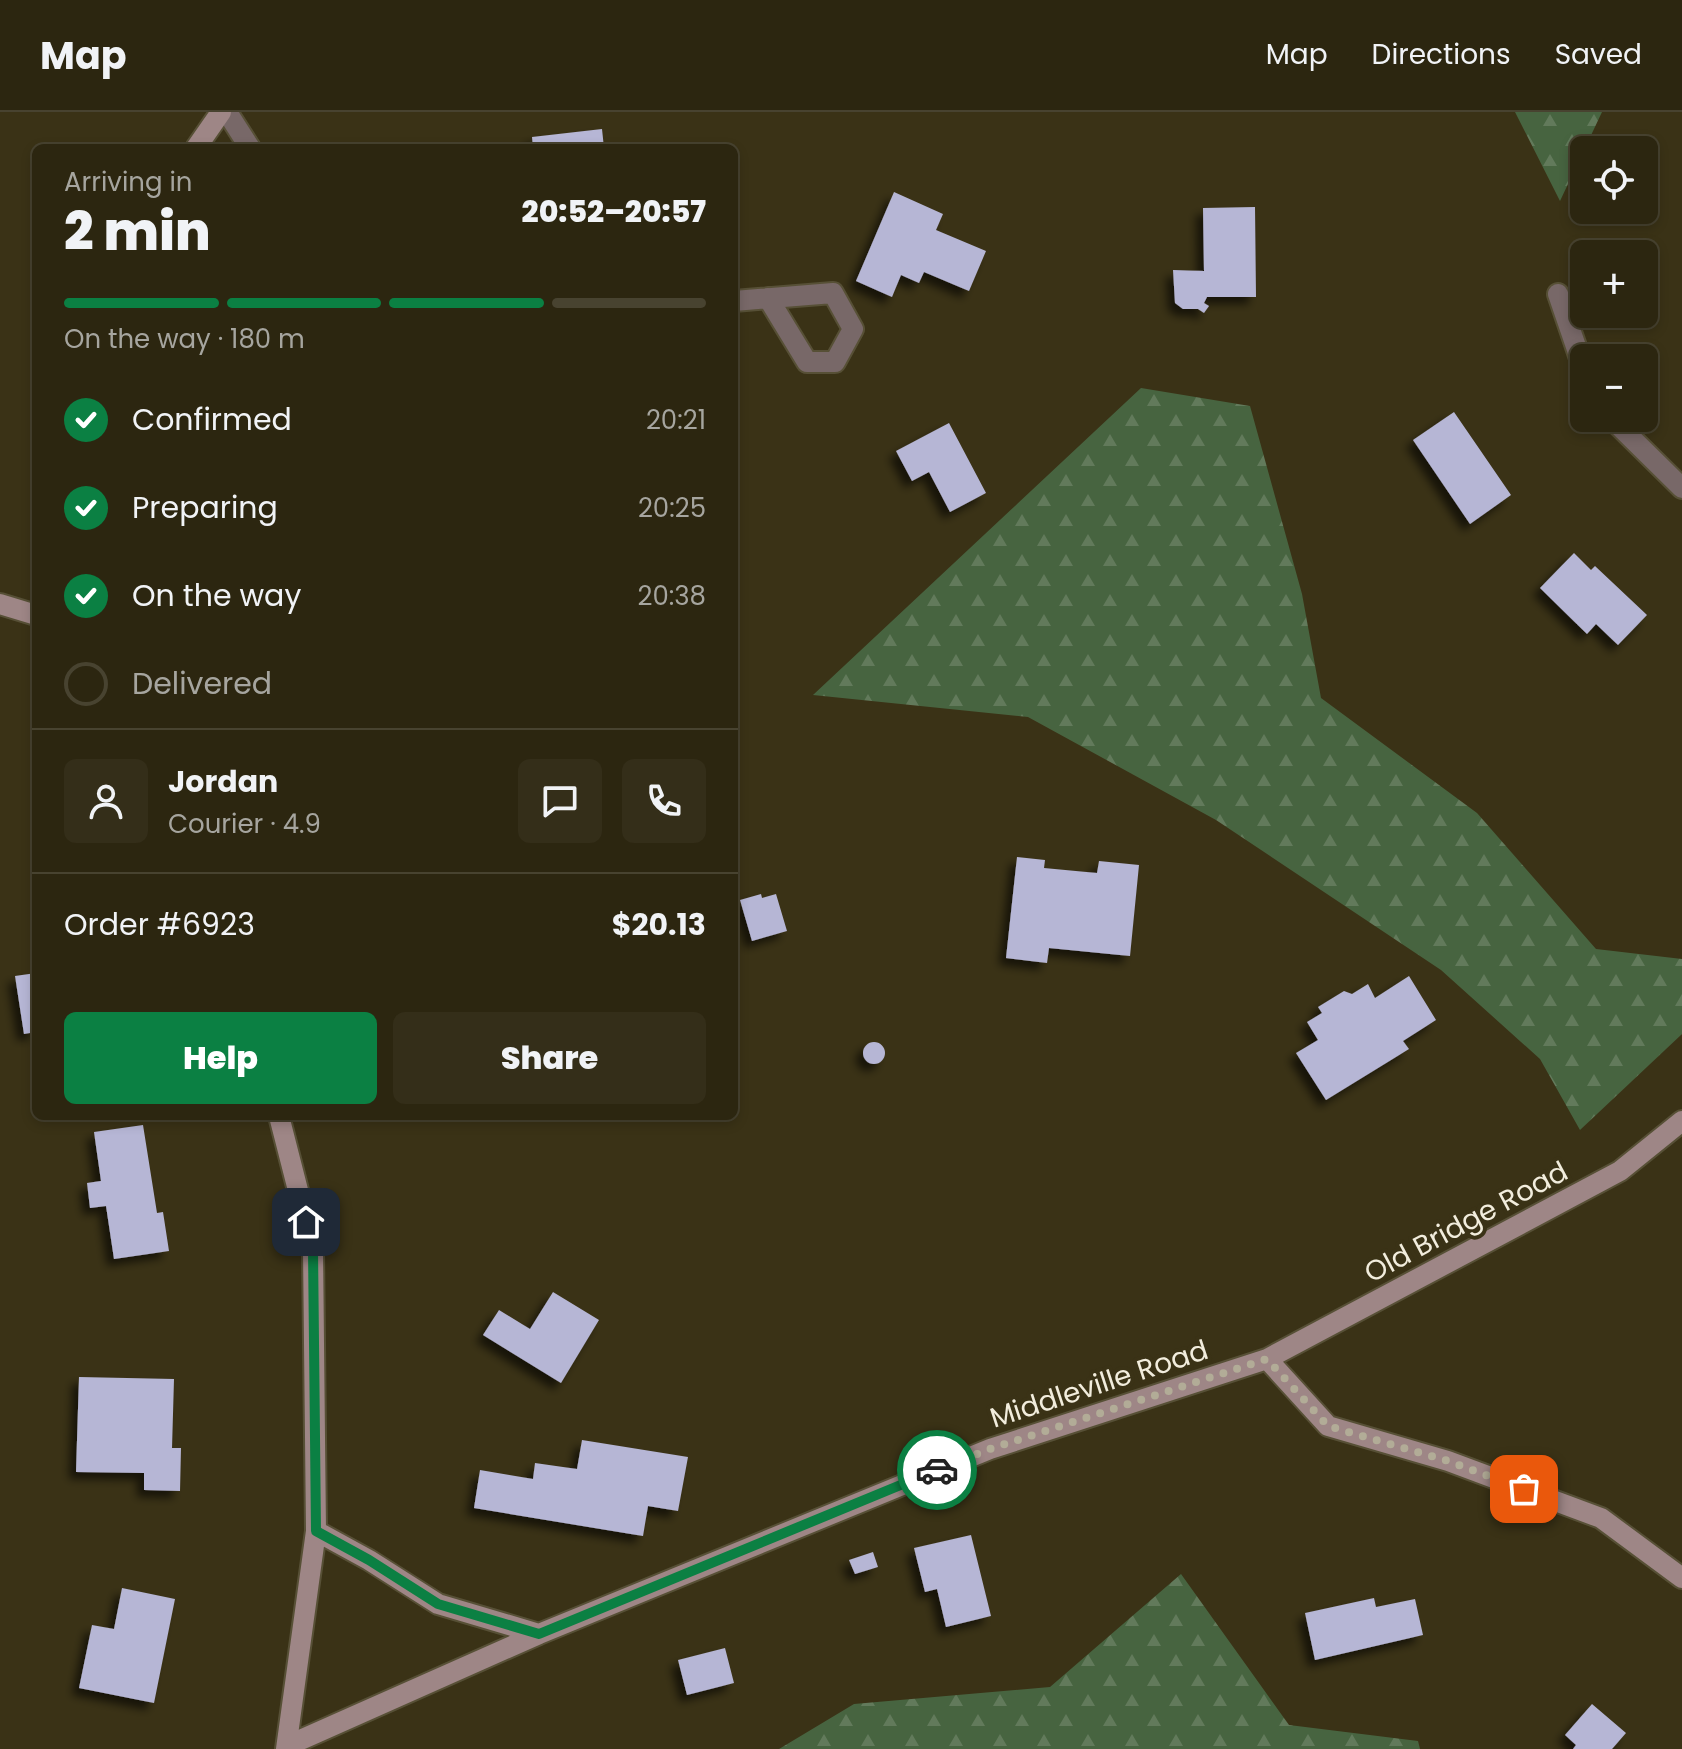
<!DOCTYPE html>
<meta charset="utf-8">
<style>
:root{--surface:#2c2610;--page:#342e19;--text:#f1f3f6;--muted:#a6a59f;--line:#484330;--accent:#0b8043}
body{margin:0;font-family:Poppins,sans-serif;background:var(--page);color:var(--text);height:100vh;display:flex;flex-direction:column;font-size:30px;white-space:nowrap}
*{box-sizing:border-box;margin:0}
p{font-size:26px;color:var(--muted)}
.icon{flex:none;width:44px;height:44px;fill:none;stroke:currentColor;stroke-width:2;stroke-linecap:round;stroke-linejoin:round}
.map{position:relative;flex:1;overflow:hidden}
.sheet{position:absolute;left:32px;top:32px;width:706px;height:976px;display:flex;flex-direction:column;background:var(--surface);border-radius:12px;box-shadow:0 4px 12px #0003,0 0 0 2px var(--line)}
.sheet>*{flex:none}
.fabs{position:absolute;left:1570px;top:24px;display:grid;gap:16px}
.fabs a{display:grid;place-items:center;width:88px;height:88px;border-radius:12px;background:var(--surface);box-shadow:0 4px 12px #0003,0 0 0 2px var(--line);font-size:40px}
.pin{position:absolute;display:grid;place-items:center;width:68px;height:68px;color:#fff;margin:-34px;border-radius:16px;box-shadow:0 4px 12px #0006}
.courier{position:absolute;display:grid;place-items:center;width:80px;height:80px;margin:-40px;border:6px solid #0b8043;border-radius:50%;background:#fff;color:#222;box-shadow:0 2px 10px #0007}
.overview em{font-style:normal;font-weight:800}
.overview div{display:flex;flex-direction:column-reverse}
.overview{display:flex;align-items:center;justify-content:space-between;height:136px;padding:0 32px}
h1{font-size:52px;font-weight:800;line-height:60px}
.bar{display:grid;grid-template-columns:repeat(4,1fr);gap:12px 8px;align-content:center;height:96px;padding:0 32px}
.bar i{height:10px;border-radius:6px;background:var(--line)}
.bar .current{background:var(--accent)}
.bar p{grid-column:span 4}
.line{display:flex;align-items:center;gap:20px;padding:0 32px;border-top:2px solid var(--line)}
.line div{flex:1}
.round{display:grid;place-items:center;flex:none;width:84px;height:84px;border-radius:12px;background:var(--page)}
ol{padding:0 32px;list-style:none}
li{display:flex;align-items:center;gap:24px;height:88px}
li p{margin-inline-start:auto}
li .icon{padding:8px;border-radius:50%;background:var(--accent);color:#fff;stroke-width:4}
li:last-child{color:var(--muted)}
li i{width:44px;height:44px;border:4px solid var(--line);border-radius:50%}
.button{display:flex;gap:16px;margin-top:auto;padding:16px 32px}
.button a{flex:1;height:92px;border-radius:12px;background:var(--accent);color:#fff;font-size:32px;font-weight:800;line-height:92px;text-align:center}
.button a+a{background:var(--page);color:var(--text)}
header{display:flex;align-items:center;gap:48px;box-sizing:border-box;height:112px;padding:0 40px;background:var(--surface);border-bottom:2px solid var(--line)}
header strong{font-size:38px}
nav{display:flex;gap:44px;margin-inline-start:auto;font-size:28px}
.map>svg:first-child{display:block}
</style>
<header>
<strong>Map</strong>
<nav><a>Map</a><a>Directions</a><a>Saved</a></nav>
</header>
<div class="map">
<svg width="1682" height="1637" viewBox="0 0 1682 1637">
<defs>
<pattern id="forest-firs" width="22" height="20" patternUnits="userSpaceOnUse" patternTransform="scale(2)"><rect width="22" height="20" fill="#476440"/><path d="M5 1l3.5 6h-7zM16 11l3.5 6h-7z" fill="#627a5b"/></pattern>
<filter id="shadow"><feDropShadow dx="-7" dy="7" stdDeviation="4" flood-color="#0009"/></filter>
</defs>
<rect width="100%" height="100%" fill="#3a3216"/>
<!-- forest -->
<path fill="url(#forest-firs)" d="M1515,0H1602L1560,89Z
M1141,276L1250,294L1302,482L1321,586L1477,701L1596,837L1682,847V922L1580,1018L1540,947L1441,858L1216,708L1028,605L813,583Z
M1181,1462L1289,1613L1418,1629L1420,1637H779L854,1592L1050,1575Z"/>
<!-- building -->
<path fill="#b6b6d5" filter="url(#shadow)" d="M602,17L604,36H533L532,25Z
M894,80L943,102L936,118L986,139L969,179L924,160L919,171L901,163L892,185L856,169Z
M1255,95L1256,185H1207L1204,191L1209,194L1204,201L1198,197H1183L1175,191L1173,158L1204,159L1203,96Z
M1454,300L1511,383L1470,412L1413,328Z
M949,311L986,381L950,400L929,360L912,369L896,339Z
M1574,441L1591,458L1595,454L1647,503L1618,533L1596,512L1587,522L1540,476Z
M1017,745L1045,748L1044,756L1097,761L1099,749L1139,753L1130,844L1049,836L1047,851L1006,846Z
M761,782L762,786L776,782L787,819L752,829L740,788Z
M36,861V920L24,922L15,864Z
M1409,864L1436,908L1403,929L1409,937L1326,988L1296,941L1318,928L1307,910L1322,901L1318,895L1344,879L1352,882L1368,872L1375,886Z
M863 941a11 11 0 1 1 22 0a11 11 0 1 1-22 0Z
M143,1013L157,1101L163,1100L169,1139L114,1147L106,1094L90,1096L87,1071L101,1069L94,1020Z
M553,1180L599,1208L561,1271L483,1223L499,1198L530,1217Z
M79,1265L174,1267L172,1336H181L180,1379L144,1378V1361L76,1360Z
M582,1328L688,1345L678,1399L648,1394L643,1424L474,1396L480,1358L533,1367L535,1351L577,1357Z
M971,1423L991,1504L946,1515L937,1477L925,1480L914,1436Z
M873,1440L878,1455L855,1462L849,1448Z
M122,1476L175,1487L154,1591L79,1576L92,1513L114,1517Z
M1374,1486L1376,1495L1415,1487L1423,1523L1315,1548L1305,1501Z
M725,1536L734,1571L687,1583L678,1548Z
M1592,1592L1626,1621L1612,1637H1573L1576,1633L1565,1623Z"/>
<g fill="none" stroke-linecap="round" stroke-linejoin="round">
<!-- street casing -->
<g stroke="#575036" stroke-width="24">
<path id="street" d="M227,0L250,36
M1558,182L1584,258
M734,189L833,181L853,217L835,250H807L768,186
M1611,306L1682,376"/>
</g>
<!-- secondary casing -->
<g stroke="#575036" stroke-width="24">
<path id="secondary" d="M196,36L221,0
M0,492L36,503
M279,1004L313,1137L316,1419L286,1637
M1267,1247L1620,1059L1682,1009
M316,1419L369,1448L438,1492L539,1522
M287,1634L539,1522L990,1337L1267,1247L1328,1314L1448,1349L1601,1406L1682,1466"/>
</g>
<!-- street -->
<use href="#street" stroke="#786868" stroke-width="20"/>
<!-- secondary -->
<use href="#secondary" stroke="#9e8686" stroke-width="20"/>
</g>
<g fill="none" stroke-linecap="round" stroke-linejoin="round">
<!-- done -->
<path stroke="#b2ac97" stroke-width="8" stroke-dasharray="0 14.4" d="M937,1358L990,1337L1267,1247L1328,1314L1448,1349L1524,1377"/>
<!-- route -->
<path stroke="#0b8043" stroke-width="10" d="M306,1110L313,1137L316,1419L369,1448L438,1492L539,1522L937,1358"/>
</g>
<g text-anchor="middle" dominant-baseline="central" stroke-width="8" stroke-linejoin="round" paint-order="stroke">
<!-- street labels -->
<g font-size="28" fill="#f2eddd" stroke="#3a3216">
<text transform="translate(1466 1110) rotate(-28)">Old Bridge Road</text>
<text transform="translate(1099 1272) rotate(-18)">Middleville Road</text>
</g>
</g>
</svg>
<div class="fabs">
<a><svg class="icon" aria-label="locate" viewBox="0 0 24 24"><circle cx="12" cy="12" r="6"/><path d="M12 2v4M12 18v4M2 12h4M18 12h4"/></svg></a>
<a>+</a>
<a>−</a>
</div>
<div class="pin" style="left:1524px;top:1377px;background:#ea580c"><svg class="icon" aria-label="bag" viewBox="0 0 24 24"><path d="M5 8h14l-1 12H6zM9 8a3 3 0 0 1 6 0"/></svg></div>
<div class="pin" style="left:306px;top:1110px;background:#1f2937"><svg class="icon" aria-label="home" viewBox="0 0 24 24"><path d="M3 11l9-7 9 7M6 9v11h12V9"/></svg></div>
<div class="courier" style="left:937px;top:1358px"><svg class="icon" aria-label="car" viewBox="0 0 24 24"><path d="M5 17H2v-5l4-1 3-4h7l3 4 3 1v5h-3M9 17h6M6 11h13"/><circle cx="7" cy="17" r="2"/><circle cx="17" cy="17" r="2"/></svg></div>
<section class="sheet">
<div class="overview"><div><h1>2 min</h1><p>Arriving in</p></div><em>20:52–20:57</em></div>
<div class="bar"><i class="current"></i><i class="current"></i><i class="current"></i><i></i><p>On the way · 180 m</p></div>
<ol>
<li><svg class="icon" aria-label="check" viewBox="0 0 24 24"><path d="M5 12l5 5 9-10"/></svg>Confirmed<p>20:21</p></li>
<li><svg class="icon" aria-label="check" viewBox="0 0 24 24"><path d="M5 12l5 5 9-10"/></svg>Preparing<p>20:25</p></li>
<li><svg class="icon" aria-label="check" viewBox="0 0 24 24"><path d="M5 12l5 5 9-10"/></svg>On the way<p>20:38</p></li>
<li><i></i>Delivered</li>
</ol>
<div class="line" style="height:144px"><a class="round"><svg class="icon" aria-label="person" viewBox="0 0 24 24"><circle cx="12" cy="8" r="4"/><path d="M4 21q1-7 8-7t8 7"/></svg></a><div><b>Jordan</b><p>Courier · 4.9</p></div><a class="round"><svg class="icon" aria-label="chat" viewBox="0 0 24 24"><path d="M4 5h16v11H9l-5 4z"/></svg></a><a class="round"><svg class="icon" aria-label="phone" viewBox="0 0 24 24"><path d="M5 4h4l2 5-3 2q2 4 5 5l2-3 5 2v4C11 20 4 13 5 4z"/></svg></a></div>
<div class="line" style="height:104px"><div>Order #6923</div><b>$20.13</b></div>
<div class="button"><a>Help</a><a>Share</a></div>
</section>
</div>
